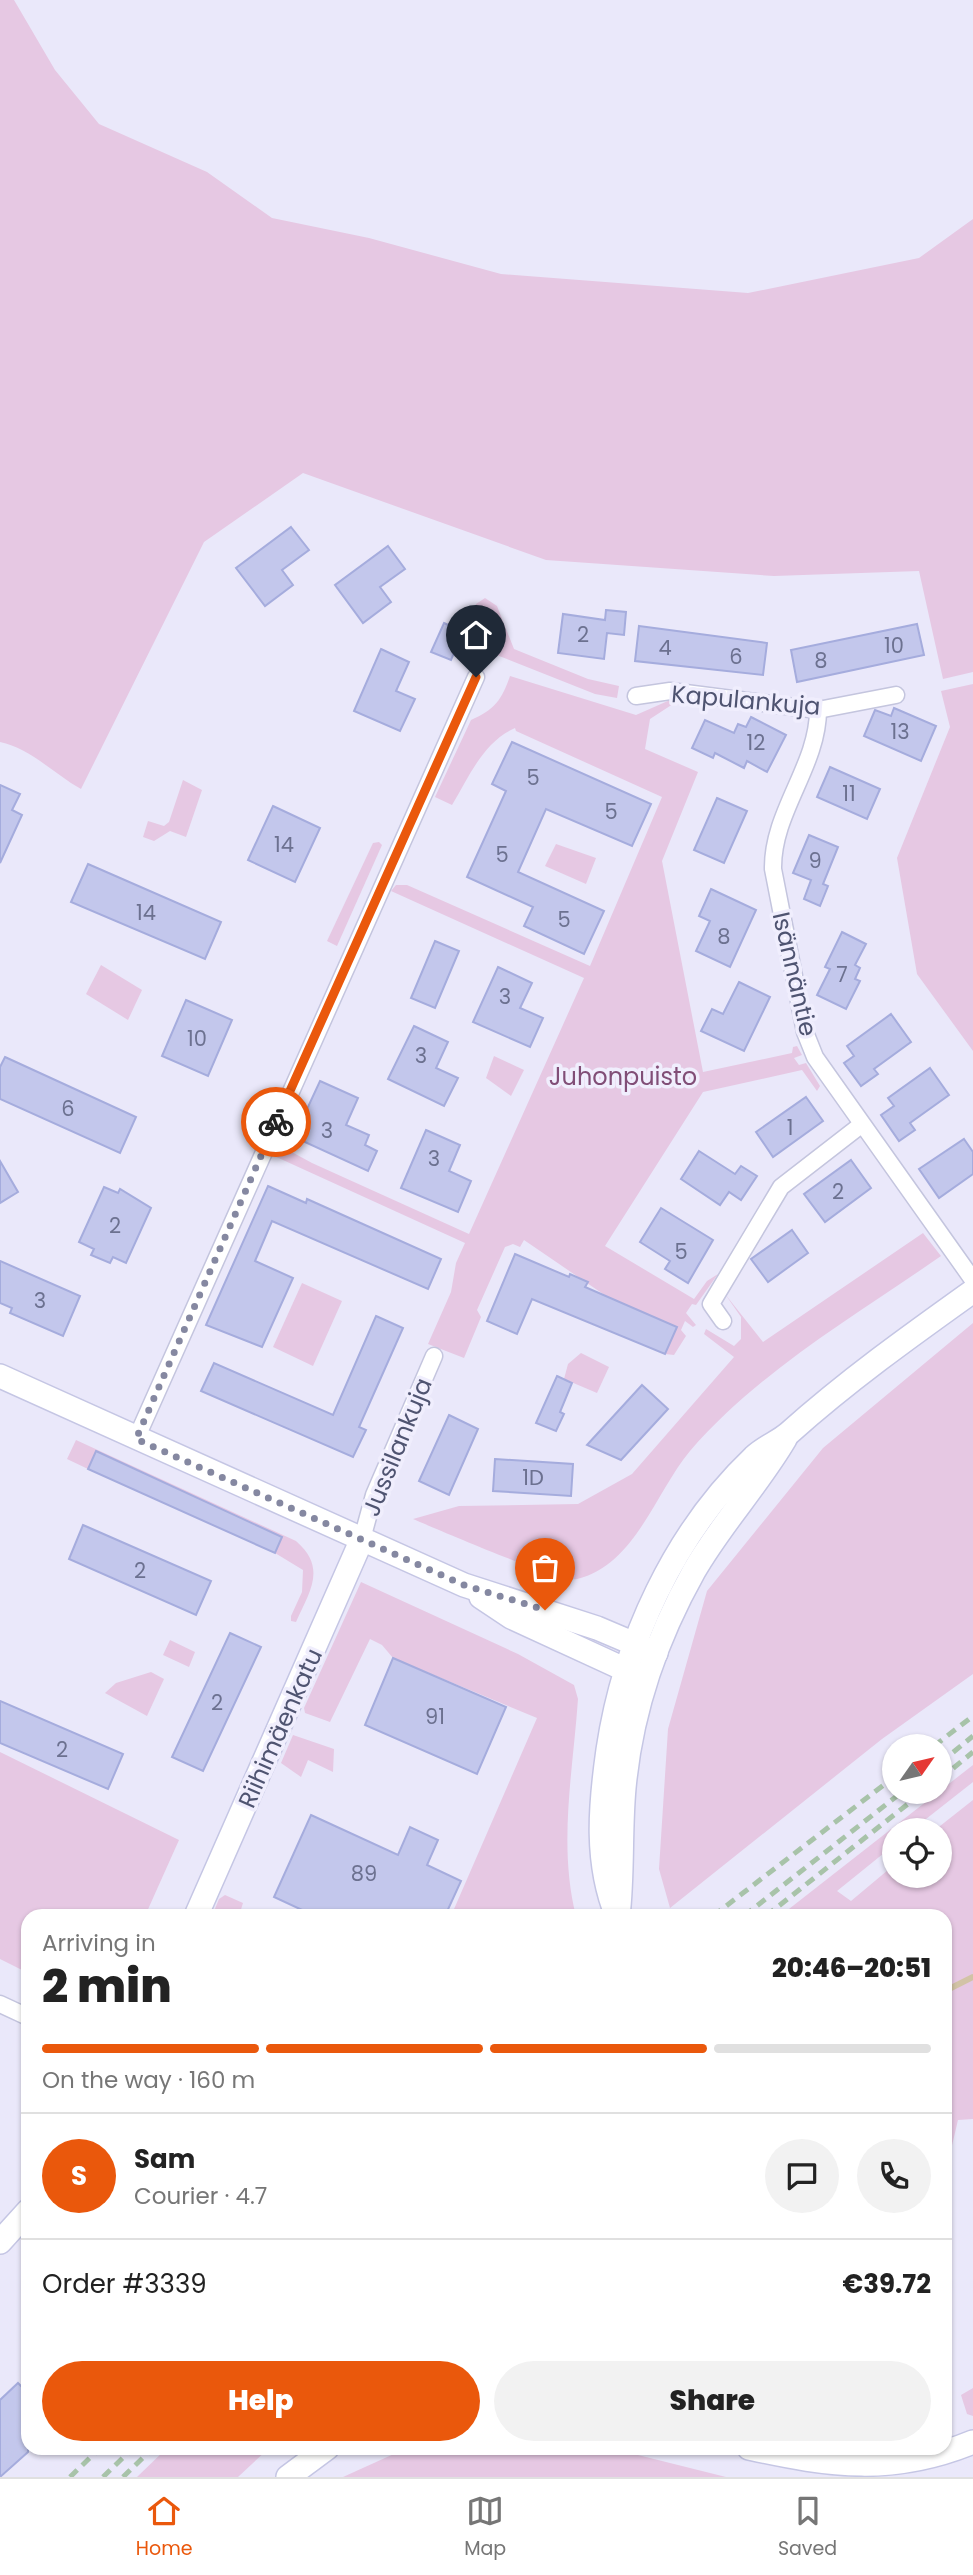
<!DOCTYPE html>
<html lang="en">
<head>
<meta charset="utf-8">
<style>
	:root { --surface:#fff; --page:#f2f2f2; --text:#222; --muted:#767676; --line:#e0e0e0; --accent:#ea580c }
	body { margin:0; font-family:Poppins,sans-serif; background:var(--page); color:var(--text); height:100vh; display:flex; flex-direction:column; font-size:26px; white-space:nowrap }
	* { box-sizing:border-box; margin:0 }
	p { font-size:23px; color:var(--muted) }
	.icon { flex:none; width:38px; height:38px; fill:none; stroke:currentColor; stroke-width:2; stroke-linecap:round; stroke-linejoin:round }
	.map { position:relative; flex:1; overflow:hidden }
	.drawer { position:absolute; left:21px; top:1909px; width:931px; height:546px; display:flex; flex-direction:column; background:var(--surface); border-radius:21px; box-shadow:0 2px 5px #0004 }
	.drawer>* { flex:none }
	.needle { width:46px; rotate:56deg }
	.fabs { position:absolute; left:882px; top:1734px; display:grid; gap:14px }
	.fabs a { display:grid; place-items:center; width:70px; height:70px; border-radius:50%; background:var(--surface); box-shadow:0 2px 5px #0004; font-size:35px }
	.pin { position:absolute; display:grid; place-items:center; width:60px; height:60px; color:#fff; margin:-72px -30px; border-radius:50% 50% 50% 0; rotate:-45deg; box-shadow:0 0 7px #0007 }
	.pin .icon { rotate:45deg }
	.courier { position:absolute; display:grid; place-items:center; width:70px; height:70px; margin:-35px; border:5px solid #ea580c; border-radius:50%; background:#fff; color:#222; box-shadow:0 2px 9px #0007 }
	.head em { font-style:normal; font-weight:800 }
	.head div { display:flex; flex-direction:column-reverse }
	.head { display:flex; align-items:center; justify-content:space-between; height:119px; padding:0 21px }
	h1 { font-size:46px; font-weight:800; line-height:52px }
	.bar { display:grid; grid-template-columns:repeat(4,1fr); gap:10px 7px; align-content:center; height:84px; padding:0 21px }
	.bar i { height:9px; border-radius:5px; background:var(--line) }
	.bar .current { background:var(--accent) }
	.bar p { grid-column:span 4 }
	.line { display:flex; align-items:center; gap:18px; padding:0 21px; border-top:2px solid var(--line) }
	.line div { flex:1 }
	.round { display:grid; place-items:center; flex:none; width:74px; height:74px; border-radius:37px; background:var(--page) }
	.cta { display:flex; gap:14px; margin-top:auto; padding:14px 21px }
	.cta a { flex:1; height:80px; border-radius:42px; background:var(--accent); color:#fff; font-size:28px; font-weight:800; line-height:80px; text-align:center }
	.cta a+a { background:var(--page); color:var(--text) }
	.menu { display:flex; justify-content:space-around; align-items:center; height:98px; border-top:2px solid var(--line); background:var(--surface); font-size:19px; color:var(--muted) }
	.menu a { display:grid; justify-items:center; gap:4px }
	.menu .current { color:var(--accent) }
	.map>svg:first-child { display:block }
	.green { fill:#e6c8e3 }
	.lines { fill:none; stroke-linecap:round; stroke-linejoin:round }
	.stream { stroke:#d2c3a6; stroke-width:6 }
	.building { fill:#c3c7ec; stroke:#a5acdd; stroke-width:2 }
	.street-casing { stroke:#c4c5de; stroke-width:19 }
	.secondary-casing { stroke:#c5c6e4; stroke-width:26 }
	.street { stroke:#fff; stroke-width:16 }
	.secondary { stroke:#fff; stroke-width:23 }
	.rail { stroke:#a8c3a9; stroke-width:5; stroke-dasharray:10 7; stroke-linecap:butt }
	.done { stroke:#8588a1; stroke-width:7; stroke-dasharray:0 12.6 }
	.route { stroke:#ea580c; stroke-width:9 }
	.labels { text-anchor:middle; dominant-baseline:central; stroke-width:7; stroke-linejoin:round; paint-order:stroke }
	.number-label { font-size:21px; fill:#6c7190 }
	.street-label { font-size:24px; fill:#4f5471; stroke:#f0eefd }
	.park-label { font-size:24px; fill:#814e77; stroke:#f0eefd }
</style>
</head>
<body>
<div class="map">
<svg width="973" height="2477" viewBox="0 0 973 2477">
	<rect width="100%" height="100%" fill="#eae8fa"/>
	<g class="green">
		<path d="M0,0H14L55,70L99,124L207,172L272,218L369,238L501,274L748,293L919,258L973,219V672L943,679L919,571L774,576L546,560L303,473L204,542L81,789C54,774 30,748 0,742Z"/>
		<polygon points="485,598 497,606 514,649 588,679 619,686 617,698 595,694 489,652 474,618 476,604"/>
		<path d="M510,676L636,715L670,700L689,702V705L673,704L650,719L645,749L698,772L662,861L703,1072L792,1053L793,1047L797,1046L802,1055L794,1058L799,1065L806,1063L820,1086L817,1091L802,1070L703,1092L605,1246L694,1299L707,1281L718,1274L696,1305L692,1304L686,1313L696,1325L693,1327L685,1321L681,1330L686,1336L674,1355L665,1354L676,1328L606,1296L524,1240L520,1247L513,1244L505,1247L477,1310L481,1317L464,1358L428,1344L451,1292L456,1263L465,1243L272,1155L277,1144L312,1163L469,1234L584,978L391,891L396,885H407L590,966L662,797L516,731L515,728C483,742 469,777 452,805L435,797L471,720C494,710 502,700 510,676Z"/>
		<polygon points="973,684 973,1051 917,974 897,858 950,727 941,691"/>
		<polygon points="183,780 202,790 186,837 170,831 154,841 143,837 148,821 164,826 169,822"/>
		<polygon points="379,842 382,845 337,946 327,941 373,843"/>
		<polygon points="556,844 596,858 586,884 545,866"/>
		<polygon points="101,965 142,990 128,1020 86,994"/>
		<polygon points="494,1056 524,1070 511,1096 486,1078"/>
		<path d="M923,1233L941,1256C855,1316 759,1371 690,1451C655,1493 635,1565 577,1579C560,1583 437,1529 413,1519L459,1506L578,1504L632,1474L734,1357L704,1334L706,1329L734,1346L741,1339V1317L725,1294L763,1342Z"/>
		<polygon points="302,1283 342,1301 313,1366 273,1347"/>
		<polygon points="973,1323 973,1674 882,1739 670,1908 659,1869 668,1729 707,1591 823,1448"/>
		<polygon points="581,1353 609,1367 597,1393 564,1379 568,1364"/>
		<path d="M76,1440L296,1541C327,1568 310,1591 296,1622L291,1621V1616L302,1592L303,1570L275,1553L282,1537L96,1451L88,1469L67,1459Z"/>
		<path d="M361,1582L518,1654L574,1685L578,1699C573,1771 558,1845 576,1916H451L537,1718L393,1658L382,1645L370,1639L330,1722L305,1713L304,1708Z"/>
		<polygon points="170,1640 195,1652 189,1667 163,1655"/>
		<polygon points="151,1672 164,1679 147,1716 105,1693 116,1683"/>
		<polygon points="293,1735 334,1749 333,1772 308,1760 301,1777 281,1763"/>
		<polygon points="0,1752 179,1840 145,1916 28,1916 28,1973 0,1959"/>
		<polygon points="973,1765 973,1782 912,1830 894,1830 894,1845 837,1891 851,1901 894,1865 894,1876 940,1876 940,1830 935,1830 973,1800 973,2119 958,2120 945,2175 945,1916 780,1916"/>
		<polygon points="225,1895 243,1903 239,1916 212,1916 219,1899"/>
		<polygon points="973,2388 973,2416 967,2414 961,2395"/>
		<polygon points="167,2448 269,2448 238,2477 137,2477"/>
		<polygon points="407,2448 610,2448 726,2477 343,2477"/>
		<polygon points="815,2448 902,2448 849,2452"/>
	</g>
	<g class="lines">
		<polyline class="stream" points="945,1991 973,1977"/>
	</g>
	<g class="building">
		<polygon points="291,527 309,550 282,570 293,585 265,606 236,568"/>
		<polygon points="388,546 405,569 380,587 391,602 363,623 335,585"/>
		<polygon points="606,610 626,612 624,635 607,633 604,659 558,653 563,614 605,620"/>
		<polygon points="444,623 463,632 451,660 431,652"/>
		<polygon points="917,624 924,655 797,682 791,650"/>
		<polygon points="639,626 767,643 763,675 635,661"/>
		<polygon points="381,649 409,662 396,691 415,699 400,731 354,711"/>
		<polygon points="894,708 936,726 921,761 864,736 875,710 891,716"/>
		<polygon points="751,717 786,735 767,772 747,761 744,768 715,753 713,758 692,748 705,720 734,733 738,724 746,727"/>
		<polygon points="512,742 651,804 632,846 546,809 518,872 604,911 584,954 524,926 533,907 467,877 506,791 492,784"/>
		<polygon points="830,767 880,789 867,819 817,797"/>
		<polygon points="0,785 20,794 12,810 22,815 0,863"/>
		<polygon points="717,798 747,811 724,863 694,850"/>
		<polygon points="273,806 320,828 295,882 248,860"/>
		<polygon points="809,835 838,847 823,884 828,886 820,906 804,899 811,880 793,873"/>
		<polygon points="88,864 221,922 205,959 71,902"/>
		<polygon points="711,889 756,910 730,967 696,951 710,921 699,916"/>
		<polygon points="842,932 866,944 855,965 860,968 855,979 860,981 846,1009 817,995 830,969 825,967"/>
		<polygon points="435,941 459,951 435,1008 411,998"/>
		<polygon points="498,967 532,983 520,1008 543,1018 530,1047 473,1022"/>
		<polygon points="739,982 770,997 744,1051 701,1031 712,1009 723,1014"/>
		<polygon points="186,1000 232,1020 208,1076 162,1056"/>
		<polygon points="891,1014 911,1042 874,1069 878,1074 861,1086 844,1063 854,1056 847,1046"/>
		<polygon points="414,1026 448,1042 436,1068 458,1078 444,1106 388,1079"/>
		<polygon points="5,1057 136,1117 120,1153 0,1099 0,1067"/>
		<polygon points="930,1068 949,1095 910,1123 915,1130 899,1141 881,1115 894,1106 888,1098"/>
		<polygon points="320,1081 358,1098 346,1125 369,1135 365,1145 377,1151 368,1171 294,1137"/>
		<polygon points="806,1097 823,1121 773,1157 756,1132"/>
		<polygon points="426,1130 460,1145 449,1171 471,1181 458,1212 401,1188"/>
		<polygon points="964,1139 973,1152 973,1174 939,1198 919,1169"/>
		<polygon points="699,1151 735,1174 741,1166 757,1176 741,1200 729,1192 720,1205 681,1179"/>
		<polygon points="851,1160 871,1188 825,1222 804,1194"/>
		<polygon points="0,1161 18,1192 0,1203"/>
		<polygon points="268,1186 306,1203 307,1199 441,1259 428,1289 272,1221 255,1261 293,1278 262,1347 206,1325"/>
		<polygon points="104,1187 118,1193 120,1189 151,1208 126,1263 113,1257 110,1263 91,1255 94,1249 79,1242"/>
		<polygon points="661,1208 713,1240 688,1283 665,1269 670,1261 640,1242"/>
		<polygon points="792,1230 808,1253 768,1282 751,1259"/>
		<polygon points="515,1254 569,1277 570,1274 588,1282 585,1287 677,1327 665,1354 532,1299 517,1334 487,1321"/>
		<polygon points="0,1261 80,1296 63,1336 10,1313 12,1308 0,1303"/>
		<polygon points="376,1316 403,1328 359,1427 366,1430 353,1457 201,1391 214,1363 333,1415"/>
		<polygon points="557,1376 572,1383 560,1412 564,1414 556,1431 536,1423"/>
		<polygon points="642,1385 668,1409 621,1460 587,1445"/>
		<polygon points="449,1415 478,1429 449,1495 419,1481"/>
		<polygon points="96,1451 282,1537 275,1553 88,1469"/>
		<polygon points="495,1459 573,1464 571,1496 493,1491"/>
		<polygon points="83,1525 211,1581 196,1615 69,1559"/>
		<polygon points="230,1633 261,1647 203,1771 172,1757"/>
		<polygon points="393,1658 506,1707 477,1774 365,1725"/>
		<polygon points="0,1701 123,1754 108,1789 0,1743"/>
		<polygon points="311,1815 398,1855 410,1827 438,1840 427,1865 461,1881 445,1916 315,1916 274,1897"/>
		<polygon points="18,2383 28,2393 28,2452 0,2477 0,2400"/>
	</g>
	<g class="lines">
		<g class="street-casing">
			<g id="street">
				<polyline points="636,696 670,691 818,710 896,695"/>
				<path d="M818,710C818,766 772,812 773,869L805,1032L815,1057L973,1280"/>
				<polyline points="723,1321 711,1304 781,1187 861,1125"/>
				<polyline points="136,1439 476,677"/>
				<polyline points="362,1539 374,1495 434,1356"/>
				<polyline points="0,2004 28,2017"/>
			</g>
		</g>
		<g class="secondary-casing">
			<g id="secondary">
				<polyline points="0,1376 464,1585 597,1628 656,1653"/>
				<polyline points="481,1597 511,1617 637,1675"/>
				<polyline points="196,1916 362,1539"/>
				<path d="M617,1916C595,1863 600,1806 608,1750C624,1642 675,1532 754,1457C764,1447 779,1442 789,1433C847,1381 910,1336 973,1291"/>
				<path d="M618,1916C623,1874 620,1831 624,1788C631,1712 657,1637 694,1571C721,1524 758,1485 785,1439"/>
				<polyline points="0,2242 28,2211"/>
				<path d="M749,2448C831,2466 893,2475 973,2442"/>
				<polyline points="288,2477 327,2448"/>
			</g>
		</g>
		<use href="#street" class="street"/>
		<use href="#secondary" class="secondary"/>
		<g class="rail">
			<polyline points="934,1746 973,1716"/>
			<polyline points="940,1763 973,1736"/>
			<polyline points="940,1779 973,1752"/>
			<polyline points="713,1916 894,1777"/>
			<polyline points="744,1916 902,1792"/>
			<polyline points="766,1916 923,1792"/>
			<polyline points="70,2477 100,2448"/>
			<polyline points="103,2477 133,2448"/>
			<polyline points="123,2477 153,2448"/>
		</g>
	</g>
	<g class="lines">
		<polyline class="done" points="276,1122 136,1439 464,1585 545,1610"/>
		<polyline class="route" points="276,1122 476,677"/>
	</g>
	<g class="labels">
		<g class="number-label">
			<text x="583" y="634">2</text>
			<text x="894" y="645">10</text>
			<text x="665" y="647">4</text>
			<text x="736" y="656">6</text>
			<text x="821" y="660">8</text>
			<text x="900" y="731">13</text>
			<text x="756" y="742">12</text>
			<text x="533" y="777">5</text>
			<text x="849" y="793">11</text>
			<text x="611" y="811">5</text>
			<text x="284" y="844">14</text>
			<text x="502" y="854">5</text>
			<text x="815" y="860">9</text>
			<text x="146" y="912">14</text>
			<text x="564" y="919">5</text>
			<text x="724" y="936">8</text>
			<text x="842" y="974">7</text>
			<text x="505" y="996">3</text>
			<text x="197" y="1038">10</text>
			<text x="421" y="1055">3</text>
			<text x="68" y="1108">6</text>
			<text x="790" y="1127">1</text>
			<text x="327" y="1130">3</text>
			<text x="434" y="1158">3</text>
			<text x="838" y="1191">2</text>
			<text x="115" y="1225">2</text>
			<text x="681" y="1251">5</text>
			<text x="40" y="1300">3</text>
			<text x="533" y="1477">1D</text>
			<text x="140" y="1570">2</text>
			<text x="217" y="1702">2</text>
			<text x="435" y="1716">91</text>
			<text x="62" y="1749">2</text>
			<text x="364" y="1873">89</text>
		</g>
		<g class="street-label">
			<text transform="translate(746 700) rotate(5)">Kapulankuja</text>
			<text transform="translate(795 974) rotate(77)">Isännäntie</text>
			<text transform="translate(397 1447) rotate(-68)">Jussilankuja</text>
			<text transform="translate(280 1728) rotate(-66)">Riihimäenkatu</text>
		</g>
		<g class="park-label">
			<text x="623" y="1076">Juhonpuisto</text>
		</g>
	</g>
</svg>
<div class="fabs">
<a><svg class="needle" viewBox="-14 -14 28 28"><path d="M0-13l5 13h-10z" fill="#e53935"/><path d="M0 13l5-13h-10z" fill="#767676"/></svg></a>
<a><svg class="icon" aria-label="locate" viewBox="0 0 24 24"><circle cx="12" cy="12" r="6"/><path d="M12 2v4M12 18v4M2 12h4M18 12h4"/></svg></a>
</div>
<div class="pin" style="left:545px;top:1610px;background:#ea580c"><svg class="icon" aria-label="bag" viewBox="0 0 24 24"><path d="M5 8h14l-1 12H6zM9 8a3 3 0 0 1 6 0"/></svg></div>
<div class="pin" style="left:476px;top:677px;background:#1f2937"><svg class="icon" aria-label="home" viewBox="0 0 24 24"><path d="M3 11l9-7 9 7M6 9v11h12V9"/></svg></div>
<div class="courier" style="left:276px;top:1122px"><svg class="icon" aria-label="bike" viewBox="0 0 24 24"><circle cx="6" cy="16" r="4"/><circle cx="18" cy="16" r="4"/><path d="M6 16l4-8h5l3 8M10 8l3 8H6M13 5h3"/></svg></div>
<section class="drawer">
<div class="head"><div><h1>2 min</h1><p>Arriving in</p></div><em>20:46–20:51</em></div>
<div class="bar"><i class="current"></i><i class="current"></i><i class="current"></i><i></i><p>On the way · 160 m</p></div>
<div class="line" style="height:126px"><b class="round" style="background:var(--accent);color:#fff">S</b><div><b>Sam</b><p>Courier · 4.7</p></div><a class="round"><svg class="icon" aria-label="chat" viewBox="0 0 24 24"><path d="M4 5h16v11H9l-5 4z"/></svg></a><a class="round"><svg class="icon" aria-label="phone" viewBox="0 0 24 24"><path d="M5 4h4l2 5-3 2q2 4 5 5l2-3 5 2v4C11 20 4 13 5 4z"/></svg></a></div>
<div class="line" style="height:91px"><div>Order #3339</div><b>€39.72</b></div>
<div class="cta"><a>Help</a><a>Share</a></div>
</section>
</div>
<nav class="menu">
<a class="current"><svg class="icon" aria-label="home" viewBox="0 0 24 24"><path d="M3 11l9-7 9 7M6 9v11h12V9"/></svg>Home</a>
<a><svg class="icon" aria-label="map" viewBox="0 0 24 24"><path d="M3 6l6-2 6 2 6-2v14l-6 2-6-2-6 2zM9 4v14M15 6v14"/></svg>Map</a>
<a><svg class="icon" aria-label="saved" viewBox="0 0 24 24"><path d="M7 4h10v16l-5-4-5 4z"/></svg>Saved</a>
</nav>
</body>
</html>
